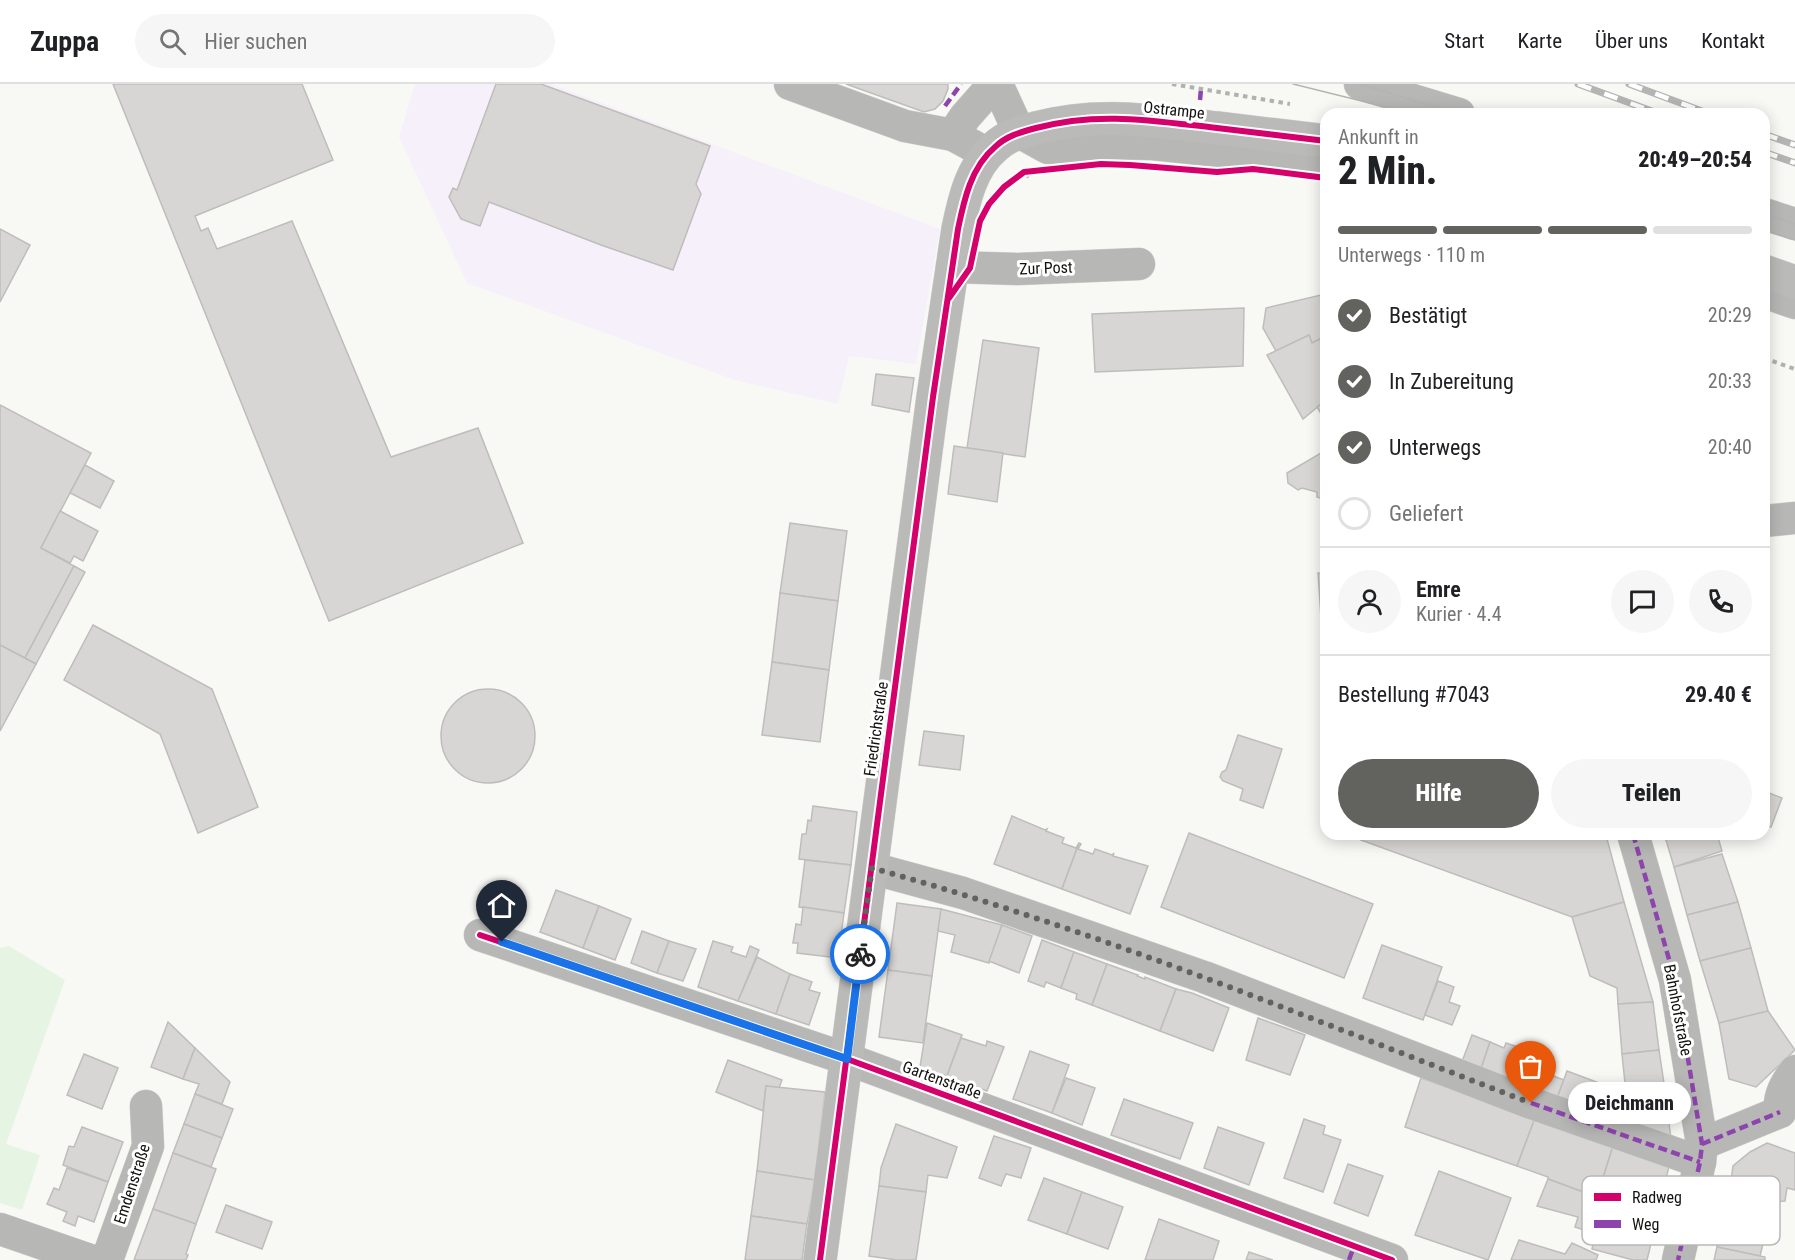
<!DOCTYPE html>
<html lang="de">
<head>
<meta charset="utf-8">
<style>
	:root { --surface:#fff; --page:#f6f6f6; --text:#202124; --muted:#757577; --line:#e0e0e0; --accent:#62625f }
	body { margin:0; font-family:"Roboto Condensed",sans-serif; background:var(--page); color:var(--text); height:100vh; display:flex; flex-direction:column; font-size:22px; white-space:nowrap }
	* { box-sizing:border-box; margin:0 }
	p { font-size:20px; color:var(--muted) }
	.icon { flex:none; width:33px; height:33px; fill:none; stroke:currentColor; stroke-width:2; stroke-linecap:round; stroke-linejoin:round }
	.map { position:relative; flex:1; overflow:hidden }
	.side { position:absolute; left:1320px; top:24px; width:450px; height:732px; display:flex; flex-direction:column; background:var(--surface); border-radius:18px; box-shadow:0 3px 15px #0003 }
	.side>* { flex:none }
	.pin { position:absolute; display:grid; place-items:center; width:51px; height:51px; color:#fff; margin:-62px -26px; border-radius:50% 50% 50% 0; rotate:-45deg; box-shadow:0 0 6px #0007 }
	.pin .icon { rotate:45deg }
	.courier { position:absolute; display:grid; place-items:center; width:60px; height:60px; margin:-30px; border:4px solid #1a73e8; border-radius:50%; background:#fff; color:#222; box-shadow:0 2px 8px #0007 }
	.bubble { position:absolute; height:42px; border-radius:21px; background:var(--surface); box-shadow:0 3px 15px #0003; font-size:20px; font-weight:800; line-height:42px; text-align:center }
	.headline em { font-style:normal; font-weight:800 }
	.headline div { display:flex; flex-direction:column-reverse }
	.headline { display:flex; align-items:center; justify-content:space-between; height:102px; padding:0 18px }
	h1 { font-size:39px; font-weight:800; line-height:45px }
	.bar { display:grid; grid-template-columns:repeat(4,1fr); gap:9px 6px; align-content:center; height:72px; padding:0 18px }
	.bar i { height:8px; border-radius:4px; background:var(--line) }
	.bar .on { background:var(--accent) }
	.bar p { grid-column:span 4 }
	.line { display:flex; align-items:center; gap:15px; padding:0 18px; border-top:2px solid var(--line) }
	.line div { flex:1 }
	.round { display:grid; place-items:center; flex:none; width:63px; height:63px; border-radius:32px; background:var(--page) }
	ol { padding:0 18px; list-style:none }
	li { display:flex; align-items:center; gap:18px; height:66px }
	li p { margin-inline-start:auto }
	li .icon { padding:6px; border-radius:50%; background:var(--accent); color:#fff; stroke-width:4 }
	li:last-child { color:var(--muted) }
	li i { width:33px; height:33px; border:3px solid var(--line); border-radius:50% }
	.cta { display:flex; gap:12px; margin-top:auto; padding:12px 18px }
	.cta a { flex:1; height:69px; border-radius:36px; background:var(--accent); color:#fff; font-size:24px; font-weight:800; line-height:69px; text-align:center }
	.cta a+a { background:var(--page); color:var(--text) }
	header { display:flex; align-items:center; gap:36px; box-sizing:border-box; height:84px; padding:0 30px; background:var(--surface); border-bottom:2px solid var(--line) }
	header strong { font-size:28px }
	nav { display:flex; gap:33px; margin-inline-start:auto; font-size:21px }
	.search { width:420px; height:54px; background:var(--page); display:flex; align-items:center; gap:15px; box-sizing:border-box; padding:0 21px; border-radius:33px; color:var(--muted); font-size:22px }
	.map>svg:first-child { display:block }
	.commercial { fill:#f6f0fa }
	.green { fill:#e6f5e3 }
	.building { fill:#d8d6d4; stroke:#bebdbb; stroke-width:1.5 }
	.lines { fill:none; stroke-linecap:round; stroke-linejoin:round }
	.minor-casing { stroke:#d2d2d0; stroke-width:33 }
	.major-casing { stroke:#d2d2d0; stroke-width:34 }
	.path { stroke:#b1b2b0; stroke-width:4; stroke-dasharray:4.5 4.5; stroke-linecap:butt }
	.minor { stroke:#b7b7b6; stroke-width:32 }
	.major { stroke:#babab8; stroke-width:33 }
	.tram { stroke:#b4b4b2; stroke-width:1.5 }
	.rail-casing { stroke:#b4b4b2; stroke-width:7 }
	.rail { stroke:#fff; stroke-width:4.5; stroke-dasharray:14; stroke-linecap:butt }
	.quiet { stroke:#8e44ad; stroke-width:4.5; stroke-dasharray:9 4.5; stroke-linecap:butt }
	.cycleway-casing { stroke:#fff; stroke-width:10 }
	.cycleway { stroke:#d6006c; stroke-width:6 }
	.done { stroke:#62625f; stroke-width:6; stroke-dasharray:0 10.8 }
	.route { stroke:#1a73e8; stroke-width:8 }
	.labels { text-anchor:middle; dominant-baseline:central; stroke-width:6; stroke-linejoin:round; paint-order:stroke }
	.street-label { font-size:16px; fill:#11110f; stroke:#fff }
	.key { fill:#fff; stroke:#b8b8b7; stroke-width:1.5 }
	.key-label { font-size:16px; fill:#11110f }
</style>
</head>
<body>
<header>
<strong>Zuppa</strong>
<div class="search"><svg class="icon" aria-label="search" viewBox="0 0 24 24"><circle cx="10" cy="10" r="6"/><path d="M15 15l6 6"/></svg>Hier suchen</div>
<nav><a>Start</a><a>Karte</a><a>Über uns</a><a>Kontakt</a></nav>
</header>
<div class="map">
<svg width="1795" height="1176" viewBox="0 0 1795 1176">
	<rect width="100%" height="100%" fill="#f8f8f4"/>
	<polygon class="commercial" points="415,0 551,0 940,145 916,280 849,272 838,320 735,296 467,199 399,53"/>
	<polygon class="green" points="9,862 65,896 6,1060 40,1071 22,1126 0,1119 0,864"/>
	<g class="building">
		<polygon points="113,0 302,0 333,76 195,132 201,147 208,144 217,165 292,137 391,373 478,344 523,459 329,537"/>
		<polygon points="496,0 541,0 710,62 696,100 701,110 673,186 601,161 489,118 480,142 461,135 449,113 453,104 457,106"/>
		<polygon points="846,0 948,0 948,5 943,17 935,25 924,28"/>
		<polygon points="0,145 30,161 0,218"/>
		<polygon points="1321,211 1326,214 1326,252 1312,259 1309,251 1276,267 1263,244 1266,224"/>
		<polygon points="1244,224 1243,282 1095,288 1092,230"/>
		<polygon points="1309,251 1312,259 1326,252 1326,316 1303,335 1267,271"/>
		<polygon points="983,256 1039,264 1025,373 967,364"/>
		<polygon points="876,290 914,294 909,328 872,321"/>
		<polygon points="1326,316 1326,338 1317,323"/>
		<polygon points="0,321 91,369 41,464 74,482 25,574 0,561"/>
		<polygon points="954,362 1003,369 997,418 948,410"/>
		<polygon points="1326,366 1326,416 1317,413 1317,408 1302,404 1298,406 1288,399 1287,389"/>
		<polygon points="85,381 114,397 100,424 70,409"/>
		<polygon points="60,427 98,447 83,477 74,472 70,479 41,464"/>
		<polygon points="790,439 847,447 838,517 780,509"/>
		<polygon points="74,482 85,488 36,580 25,574"/>
		<polygon points="1318,489 1326,489 1326,548 1322,548"/>
		<polygon points="780,509 838,517 829,586 772,578"/>
		<polygon points="93,541 212,605 258,723 198,749 160,650 64,596"/>
		<polygon points="0,561 36,580 0,647"/>
		<polygon points="772,578 829,586 820,658 762,651"/>
		<circle cx="488" cy="652" r="47"/>
		<polygon points="924,647 964,652 960,686 919,681"/>
		<polygon points="1238,651 1282,665 1263,724 1240,716 1243,705 1223,697 1220,693 1222,688 1226,686"/>
		<polygon points="1764,707 1782,714 1771,743 1764,741"/>
		<polygon points="813,722 857,728 851,781 799,775 802,750 806,750 808,736 811,737"/>
		<polygon points="1012,732 1045,746 1047,745 1046,747 1064,754 1062,759 1076,764 1079,759 1062,805 994,780"/>
		<polygon points="1189,749 1373,820 1344,894 1161,823"/>
		<polygon points="1363,750 1563,750 1578,755 1607,755 1624,818 1572,833 1361,756"/>
		<polygon points="1664,750 1683,750 1666,756"/>
		<polygon points="1683,750 1717,750 1722,767 1674,783 1666,756"/>
		<polygon points="1079,759 1081,760 1078,765 1093,770 1095,765 1112,771 1114,769 1113,772 1148,782 1130,830 1062,805"/>
		<polygon points="1722,770 1738,818 1687,831 1674,783"/>
		<polygon points="805,776 851,781 844,829 799,823"/>
		<polygon points="556,806 599,822 583,864 540,848"/>
		<polygon points="1624,818 1653,918 1618,920 1617,904 1590,892 1572,833"/>
		<polygon points="1738,818 1751,864 1700,877 1687,831"/>
		<polygon points="897,819 941,825 932,892 888,886"/>
		<polygon points="599,822 631,835 615,876 583,864"/>
		<polygon points="803,823 844,829 838,874 797,869 798,859 793,859 796,840 801,841"/>
		<polygon points="941,825 1002,841 989,879 951,868 955,851 938,847"/>
		<polygon points="1002,841 1032,852 1019,889 989,877"/>
		<polygon points="642,847 669,857 657,889 631,879"/>
		<polygon points="1042,856 1074,868 1061,904 1046,898 1044,903 1028,897"/>
		<polygon points="669,857 696,865 683,897 657,889"/>
		<polygon points="713,857 733,863 731,868 746,873 750,862 759,866 738,917 698,903"/>
		<polygon points="1382,861 1442,883 1423,936 1363,914"/>
		<polygon points="1751,864 1768,927 1719,939 1700,877"/>
		<polygon points="1074,868 1107,880 1092,921 1076,915 1077,910 1061,904"/>
		<polygon points="757,873 790,890 776,930 738,917"/>
		<polygon points="1107,880 1138,891 1137,892 1145,895 1145,893 1176,905 1160,947 1092,921"/>
		<polygon points="888,886 932,892 923,959 879,953"/>
		<polygon points="790,890 812,898 809,906 820,909 809,941 776,930"/>
		<polygon points="1438,897 1454,903 1449,918 1460,922 1452,941 1425,931"/>
		<polygon points="1176,905 1192,909 1229,924 1213,967 1160,947"/>
		<polygon points="1653,918 1659,966 1622,970 1618,920"/>
		<polygon points="1768,927 1795,966 1756,1003 1729,995 1719,939"/>
		<polygon points="1258,934 1305,951 1290,991 1246,976"/>
		<polygon points="168,938 195,964 183,995 151,983"/>
		<polygon points="927,939 962,951 947,992 920,983"/>
		<polygon points="1472,951 1490,958 1479,990 1460,983"/>
		<polygon points="961,954 986,962 987,957 1004,963 987,1007 947,992"/>
		<polygon points="1490,958 1504,964 1506,959 1521,964 1516,978 1564,996 1555,1020 1479,991"/>
		<polygon points="195,964 230,998 222,1020 195,1010 199,1000 183,995"/>
		<polygon points="1659,966 1665,1006 1626,1009 1622,970"/>
		<polygon points="1030,967 1069,981 1052,1029 1013,1015"/>
		<polygon points="84,970 118,984 102,1025 67,1011"/>
		<polygon points="728,976 782,996 779,1004 766,1002 763,1027 716,1008"/>
		<polygon points="1567,987 1626,1009 1630,1047 1555,1020"/>
		<polygon points="1066,994 1095,1004 1082,1041 1052,1029"/>
		<polygon points="1421,994 1535,1034 1517,1082 1405,1043"/>
		<polygon points="766,1002 825,1008 815,1096 757,1087"/>
		<polygon points="1665,1006 1671,1055 1630,1047 1626,1009"/>
		<polygon points="195,1010 233,1025 222,1054 184,1040"/>
		<polygon points="1124,1015 1193,1039 1180,1075 1111,1051"/>
		<polygon points="1535,1034 1613,1062 1597,1113 1548,1095 1548,1093 1517,1082"/>
		<polygon points="1304,1035 1325,1042 1323,1050 1341,1056 1323,1108 1284,1094"/>
		<polygon points="184,1040 222,1054 211,1083 173,1069"/>
		<polygon points="896,1040 957,1063 947,1094 928,1091 926,1108 879,1102 881,1084"/>
		<polygon points="82,1043 123,1058 108,1098 63,1081 69,1062 74,1063"/>
		<polygon points="1218,1043 1264,1059 1249,1101 1204,1084"/>
		<polygon points="994,1052 1031,1064 1021,1094 1006,1090 1001,1102 979,1094"/>
		<polygon points="1767,1059 1795,1069 1795,1106 1787,1104 1785,1117 1773,1118 1730,1105 1733,1082 1750,1068"/>
		<polygon points="1613,1062 1669,1082 1657,1135 1620,1127 1621,1122 1597,1113"/>
		<polygon points="173,1069 216,1085 196,1140 153,1125"/>
		<polygon points="1348,1080 1383,1092 1368,1132 1334,1119"/>
		<polygon points="67,1084 108,1098 94,1138 78,1132 75,1142 63,1137 67,1128 47,1120 54,1104 59,1106"/>
		<polygon points="757,1087 815,1096 807,1140 751,1132"/>
		<polygon points="1439,1087 1511,1114 1488,1176 1415,1151"/>
		<polygon points="1044,1094 1082,1108 1067,1150 1028,1136"/>
		<polygon points="1548,1095 1621,1122 1620,1127 1657,1135 1647,1176 1633,1176 1592,1165 1596,1147 1591,1146 1590,1148 1575,1143 1578,1133 1537,1122"/>
		<polygon points="879,1102 926,1108 916,1176 897,1176 869,1172"/>
		<polygon points="1730,1105 1773,1118 1760,1172 1717,1163"/>
		<polygon points="1082,1108 1123,1123 1108,1165 1067,1150"/>
		<polygon points="226,1121 272,1138 262,1165 216,1148"/>
		<polygon points="153,1125 196,1140 186,1170 188,1171 186,1176 134,1176"/>
		<polygon points="751,1132 807,1140 802,1176 745,1176"/>
		<polygon points="1159,1135 1219,1157 1213,1176 1145,1176"/>
		<polygon points="1519,1156 1565,1170 1572,1159 1598,1171 1596,1176 1511,1176"/>
		<polygon points="1717,1163 1765,1173 1765,1176 1714,1176"/>
		<polygon points="1249,1168 1273,1176 1246,1176"/>
	</g>
	<g class="lines">
		<g class="minor-casing">
			<g id="minor">
				<polyline points="790,0 905,42 953,51 988,70"/>
				<polyline points="997,0 1019,48 1048,64 1101,59 1152,60 1326,78"/>
				<polyline points="1360,0 1459,30"/>
				<polyline points="953,51 965,33 994,0"/>
				<polyline points="1764,130 1795,140"/>
				<polyline points="952,183 1018,185 1139,180"/>
				<polyline points="1764,208 1795,219"/>
				<polyline points="1764,437 1795,434"/>
				<polyline points="1633,750 1675,896 1702,1060 1700,1078 1678,1176"/>
				<polyline points="871,784 963,809 1204,893 1531,1019 1700,1078"/>
				<polyline points="480,851 847,975 1392,1176"/>
				<path d="M1780,1028C1778,1012 1786,999 1795,987"/>
				<polyline points="1702,1060 1780,1028"/>
				<polyline points="0,1145 90,1176"/>
				<polyline points="107,1176 148,1062 146,1022"/>
			</g>
		</g>
		<g class="major-casing">
			<g id="major">
				<polyline points="1764,187 1795,198"/>
				<path d="M820,1176L933,313L958,145C964,116 971,83 995,63C1006,52 1021,48 1036,44C1099,27 1154,37 1217,44C1253,48 1290,53 1326,57"/>
			</g>
		</g>
		<g class="path">
			<polyline points="1172,0 1290,20"/>
			<polyline points="1021,85 1029,93"/>
			<polyline points="1764,274 1795,285"/>
		</g>
		<use href="#minor" class="minor"/>
		<use href="#major" class="major"/>
		<g class="tram">
			<polyline points="1293,0 1414,30"/>
			<polyline points="1360,0 1459,30"/>
			<polyline points="1764,130 1795,140"/>
			<polyline points="1764,146 1795,156"/>
		</g>
		<g class="rail-casing">
			<g id="rail">
				<polyline points="1578,0 1660,30"/>
				<polyline points="1629,0 1710,30"/>
				<polyline points="1764,50 1795,61"/>
				<polyline points="1764,68 1795,79"/>
			</g>
		</g>
		<use href="#rail" class="rail"/>
		<g class="quiet">
			<polyline points="1200,16 1201,5"/>
			<polyline points="945,22 961,0"/>
			<polyline points="1633,750 1675,896 1702,1060 1700,1078 1678,1176"/>
			<polyline points="1531,1019 1700,1078"/>
			<polyline points="1702,1060 1780,1028"/>
			<polyline points="1349,1176 1354,1162"/>
		</g>
		<g class="cycleway-casing">
			<g id="cycleway">
				<polyline points="949,214 970,184 980,137 989,120 1004,103 1024,88 1101,80 1130,81 1217,88 1253,85 1326,94"/>
				<polyline points="480,851 847,975 1392,1176"/>
				<path d="M820,1176L933,313L958,145C964,116 971,83 995,63C1006,52 1021,48 1036,44C1099,27 1154,37 1217,44C1253,48 1290,53 1326,57"/>
			</g>
		</g>
		<use href="#cycleway" class="cycleway"/>
	</g>
	<g class="lines">
		<path class="done" d="M860,870L872,784C1097,846 1313,936 1531,1019"/>
		<polyline class="route" points="502,858 847,975 860,870"/>
	</g>
	<g class="labels">
		<g class="street-label">
			<text transform="translate(1174 26) rotate(6)">Ostrampe</text>
			<text transform="translate(1046 184) rotate(-2)">Zur Post</text>
			<text transform="translate(876 645) rotate(-82)">Friedrichstraße</text>
			<text transform="translate(1678 926) rotate(79)">Bahnhofstraße</text>
			<text transform="translate(942 996) rotate(20)">Gartenstraße</text>
			<text transform="translate(132 1100) rotate(-72)">Emdenstraße</text>
		</g>
	</g>
	<rect x="1582" y="1092" width="198" height="69" rx="9" class="key"/>
	<rect x="1594" y="1109" width="27" height="8" fill="#d6006c"/>
	<rect x="1594" y="1136" width="27" height="8" fill="#8e44ad"/>
	<g class="key-label">
		<text x="1632" y="1119">Radweg</text>
		<text x="1632" y="1146">Weg</text>
	</g>
</svg>
<div class="pin" style="left:1531px;top:1019px;background:#ea580c"><svg class="icon" aria-label="bag" viewBox="0 0 24 24"><path d="M5 8h14l-1 12H6zM9 8a3 3 0 0 1 6 0"/></svg></div>
<div class="pin" style="left:502px;top:858px;background:#1f2937"><svg class="icon" aria-label="home" viewBox="0 0 24 24"><path d="M3 11l9-7 9 7M6 9v11h12V9"/></svg></div>
<div class="courier" style="left:860px;top:870px"><svg class="icon" aria-label="bike" viewBox="0 0 24 24"><circle cx="6" cy="16" r="4"/><circle cx="18" cy="16" r="4"/><path d="M6 16l4-8h5l3 8M10 8l3 8H6M13 5h3"/></svg></div>
<div class="bubble" style="left:1568px;top:998px;width:123px">Deichmann</div>
<section class="side">
<div class="headline"><div><h1>2 Min.</h1><p>Ankunft in</p></div><em>20:49–20:54</em></div>
<div class="bar"><i class="on"></i><i class="on"></i><i class="on"></i><i></i><p>Unterwegs · 110 m</p></div>
<ol>
<li><svg class="icon" aria-label="check" viewBox="0 0 24 24"><path d="M5 12l5 5 9-10"/></svg>Bestätigt<p>20:29</p></li>
<li><svg class="icon" aria-label="check" viewBox="0 0 24 24"><path d="M5 12l5 5 9-10"/></svg>In Zubereitung<p>20:33</p></li>
<li><svg class="icon" aria-label="check" viewBox="0 0 24 24"><path d="M5 12l5 5 9-10"/></svg>Unterwegs<p>20:40</p></li>
<li><i></i>Geliefert</li>
</ol>
<div class="line" style="height:108px"><a class="round"><svg class="icon" aria-label="person" viewBox="0 0 24 24"><circle cx="12" cy="8" r="4"/><path d="M4 21q1-7 8-7t8 7"/></svg></a><div><b>Emre</b><p>Kurier · 4.4</p></div><a class="round"><svg class="icon" aria-label="chat" viewBox="0 0 24 24"><path d="M4 5h16v11H9l-5 4z"/></svg></a><a class="round"><svg class="icon" aria-label="phone" viewBox="0 0 24 24"><path d="M5 4h4l2 5-3 2q2 4 5 5l2-3 5 2v4C11 20 4 13 5 4z"/></svg></a></div>
<div class="line" style="height:78px"><div>Bestellung #7043</div><b>29.40 €</b></div>
<div class="cta"><a>Hilfe</a><a>Teilen</a></div>
</section>
</div>
</body>
</html>
